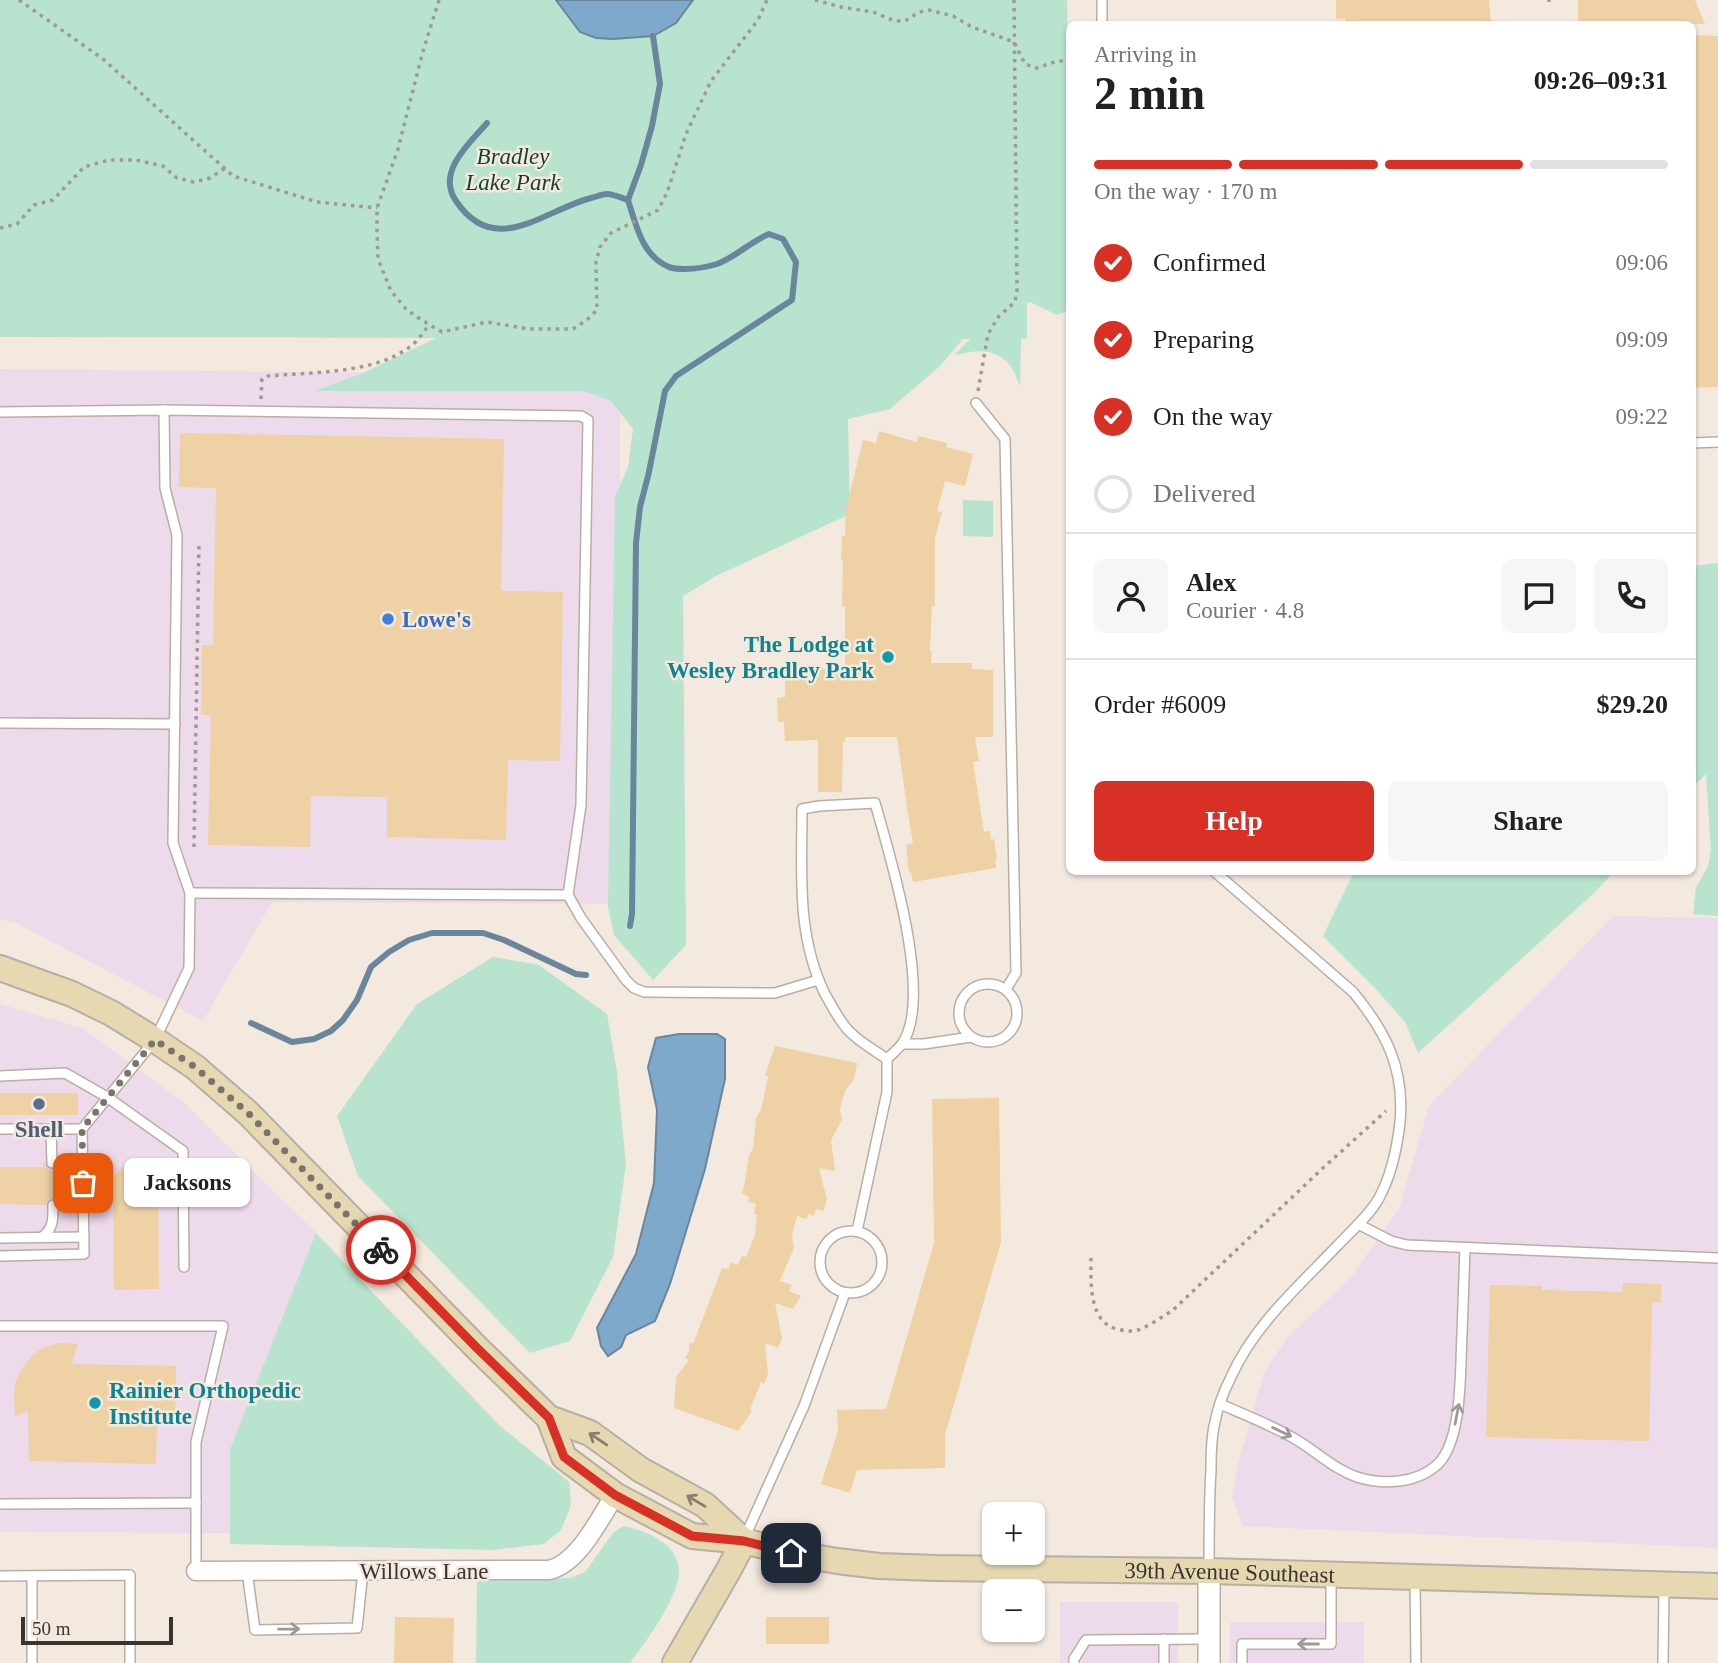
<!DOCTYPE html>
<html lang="en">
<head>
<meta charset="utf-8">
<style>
	:root { --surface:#fff; --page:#f6f6f6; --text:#202124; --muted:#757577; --line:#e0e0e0; --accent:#d93025 }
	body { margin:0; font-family:Georgia,serif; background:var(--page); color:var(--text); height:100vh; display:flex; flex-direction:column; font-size:26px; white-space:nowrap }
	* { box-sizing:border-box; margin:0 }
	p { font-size:23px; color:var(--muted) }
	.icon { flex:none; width:38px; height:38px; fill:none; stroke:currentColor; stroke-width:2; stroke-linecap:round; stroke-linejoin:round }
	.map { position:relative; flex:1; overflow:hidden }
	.panel { position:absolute; left:1066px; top:21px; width:630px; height:854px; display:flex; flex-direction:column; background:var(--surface); border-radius:10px; box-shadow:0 2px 5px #0004 }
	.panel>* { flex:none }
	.tools { position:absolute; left:982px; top:1502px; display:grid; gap:14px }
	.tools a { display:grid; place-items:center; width:63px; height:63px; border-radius:10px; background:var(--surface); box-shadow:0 2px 5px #0004; font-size:35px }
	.scale { position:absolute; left:21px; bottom:18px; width:152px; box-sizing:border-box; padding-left:7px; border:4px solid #393531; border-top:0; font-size:19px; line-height:24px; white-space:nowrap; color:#393531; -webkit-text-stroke:5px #f4e9df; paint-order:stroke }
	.pin { position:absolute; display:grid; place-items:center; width:60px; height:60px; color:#fff; margin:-30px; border-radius:14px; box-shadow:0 4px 10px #0006 }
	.courier { position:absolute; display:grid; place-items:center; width:70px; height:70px; margin:-35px; border:5px solid #d93025; border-radius:50%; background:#fff; color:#222; box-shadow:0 2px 9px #0007 }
	.bubble { position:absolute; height:49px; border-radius:10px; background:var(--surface); box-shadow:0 2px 5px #0004; font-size:23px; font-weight:700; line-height:49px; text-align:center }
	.headline em { font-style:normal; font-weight:700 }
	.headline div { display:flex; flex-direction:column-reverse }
	.headline { display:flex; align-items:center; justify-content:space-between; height:119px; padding:0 28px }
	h1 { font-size:46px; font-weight:700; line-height:52px }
	.bar { display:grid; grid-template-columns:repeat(4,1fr); gap:10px 7px; align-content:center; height:84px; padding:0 28px }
	.bar i { height:9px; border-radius:5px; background:var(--line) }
	.bar .active { background:var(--accent) }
	.bar p { grid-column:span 4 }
	.line { display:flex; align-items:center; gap:18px; padding:0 28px; border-top:2px solid var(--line) }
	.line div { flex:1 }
	.round { display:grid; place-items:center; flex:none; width:74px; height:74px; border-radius:10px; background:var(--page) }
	ol { padding:0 28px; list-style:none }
	li { display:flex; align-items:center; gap:21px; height:77px }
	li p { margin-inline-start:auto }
	li .icon { padding:7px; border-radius:50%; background:var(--accent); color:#fff; stroke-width:4 }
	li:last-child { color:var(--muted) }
	li i { width:38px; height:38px; border:4px solid var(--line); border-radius:50% }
	.action { display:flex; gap:14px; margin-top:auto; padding:14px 28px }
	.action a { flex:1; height:80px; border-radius:10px; background:var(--accent); color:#fff; font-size:28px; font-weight:700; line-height:80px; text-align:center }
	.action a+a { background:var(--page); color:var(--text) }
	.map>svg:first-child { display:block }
	.commercial { fill:#eddaeb }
	.green { fill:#b8e3cf }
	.water { fill:#7fa9cb; stroke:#6a869d; stroke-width:2 }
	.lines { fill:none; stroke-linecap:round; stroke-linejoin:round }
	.stream { stroke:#6a869d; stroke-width:6 }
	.building { fill:#eed1a4 }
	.service-casing { stroke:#b9aea4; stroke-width:12 }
	.minor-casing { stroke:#b9aea4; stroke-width:21 }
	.tertiary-casing { stroke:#b9aea4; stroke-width:24 }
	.secondary-casing { stroke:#b9aea4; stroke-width:28 }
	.path { stroke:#a19992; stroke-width:3.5; stroke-dasharray:3.5 5; stroke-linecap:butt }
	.service { stroke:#fff; stroke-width:9 }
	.minor { stroke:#fff; stroke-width:18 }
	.tertiary { stroke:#fff; stroke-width:21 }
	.secondary { stroke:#e6d9b2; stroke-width:24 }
	.oneway { stroke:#9c9a98 }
	.oneway2 { stroke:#877f6b }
	.done { stroke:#7a746e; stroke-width:7; stroke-dasharray:0 12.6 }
	.route { stroke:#d93025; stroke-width:9 }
	.shop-dot { fill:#3f7fe0; stroke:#f4e9df; stroke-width:2.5 }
	.culture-dot { fill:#0f9aa8; stroke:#f4e9df; stroke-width:2.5 }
	.service-dot { fill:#5c6f8a; stroke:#f4e9df; stroke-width:2.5 }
	.labels { text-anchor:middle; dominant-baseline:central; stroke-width:5; stroke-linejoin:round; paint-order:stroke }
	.park-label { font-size:23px; font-style:italic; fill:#113f2e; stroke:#f4e9df }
	.shop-label { font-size:23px; font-weight:bold; fill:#366cbe; stroke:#f4e9df; text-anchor:start }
	.culture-label { font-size:23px; font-weight:bold; fill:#0d838f; stroke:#f4e9df; text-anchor:end }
	.service-label { font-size:23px; font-weight:bold; fill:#4e5e75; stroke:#f4e9df }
	.street-label { font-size:23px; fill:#393531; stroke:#f4e9df }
</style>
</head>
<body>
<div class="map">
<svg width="1718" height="1663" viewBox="0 0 1718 1663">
	<rect width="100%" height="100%" fill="#f4e9df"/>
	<g class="commercial">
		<polygon points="0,369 620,375 620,904 272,902 203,1021 16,923 0,919"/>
		<polygon points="1613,916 1718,918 1718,1548 1243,1526 1232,1496 1238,1464 1264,1373 1287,1338 1351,1277 1399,1209 1429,1106"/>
		<polygon points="0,1004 82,1028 182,1101 316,1233 230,1449 230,1533 0,1532"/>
		<rect x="1060" y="1602" width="118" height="61"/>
		<rect x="1230" y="1622" width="134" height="41"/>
	</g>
	<g class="green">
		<path d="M0,0H1067L1069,97V310L1057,315L1030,302L1027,303V339H1021L1020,386C1017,379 1014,370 1009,364C993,346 974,351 954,355L970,339H963L940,366L890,409L848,419L850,514L716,576L683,596L686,945L653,980L614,935L608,907L615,497L628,467L633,429L611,401L584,391H315L363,373L436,338L0,337Z"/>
		<polygon points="963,500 993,501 993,537 963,536"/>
		<polygon points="1718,563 1718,916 1693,914 1696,887 1708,867 1711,850 1706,774 1692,788 1692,566"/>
		<polygon points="1354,872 1614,872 1595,892 1418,1053 1405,1022 1374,987 1323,936"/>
		<polygon points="493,957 539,965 607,1014 617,1072 626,1164 613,1257 570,1341 530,1353 358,1176 337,1116 417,1004"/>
		<polygon points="316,1233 499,1425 569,1482 571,1505 561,1530 544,1544 493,1550 230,1544 230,1449"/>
		<path d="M623,1526C647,1531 678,1543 679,1571C680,1596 645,1643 630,1663H476L477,1581L570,1578L585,1572L613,1533Z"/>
	</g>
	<g class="water">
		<polygon points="556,0 693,0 676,23 653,36 613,39 596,38 580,32"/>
		<polygon points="679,1034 717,1034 725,1039 725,1079 705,1169 670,1284 655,1321 626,1335 621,1347 608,1356 601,1346 597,1328 636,1254 654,1183 657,1110 648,1067 656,1038"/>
	</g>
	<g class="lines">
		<g class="stream">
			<path d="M487,123C469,144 436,172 456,201C495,259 544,210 591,198C596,197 602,194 607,194C613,194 622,198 628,200C636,225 642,256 669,267C673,269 680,269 685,269C695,269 707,267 717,264C736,257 750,242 769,234L783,239L796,262L792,300L676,376L665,391L649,472L640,507L636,543L632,914L630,926"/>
			<polyline points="628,200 641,165 652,126 660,84 653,36"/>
			<polyline points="251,1023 292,1042 314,1039 331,1031 343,1020 357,1000 371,967 389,952 409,940 432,933 483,933 504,940 576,974 586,975"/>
		</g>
	</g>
	<g class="building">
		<polygon points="1336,0 1489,0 1491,24 1345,24 1345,18 1336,19"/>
		<polygon points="1578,0 1695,0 1705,24 1578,24"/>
		<polygon points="1692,35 1718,36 1718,387 1692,388"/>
		<polygon points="879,431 917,442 918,436 947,443 946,447 973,454 965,486 945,481 937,511 942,512 935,538 935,606 932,606 930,651 932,651 931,663 972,663 972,669 993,670 993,737 975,737 979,761 973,762 984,832 990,831 991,840 994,839 997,859 995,859 996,868 913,882 911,872 909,873 906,845 913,843 908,814 897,737 845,737 845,742 843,742 842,792 818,792 818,740 785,741 784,722 778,722 777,698 785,697 785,668 845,669 845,606 842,606 843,560 841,560 842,536 845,536 846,508 863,440 876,443"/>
		<polygon points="180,433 504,439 501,591 563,592 560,761 508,760 506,840 387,837 387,797 311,796 310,847 208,845 211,715 201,715 202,645 213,645 216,488 179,487"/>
		<polygon points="775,1046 857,1063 854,1079 845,1091 840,1109 842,1120 831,1140 835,1171 819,1168 827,1200 823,1211 816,1209 814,1216 808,1214 807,1219 797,1216 792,1235 794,1248 780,1281 792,1285 789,1291 801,1296 793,1309 775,1303 782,1339 778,1348 765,1343 768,1374 764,1384 761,1382 751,1407 751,1413 738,1431 674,1408 676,1377 689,1360 685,1358 689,1352 690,1342 693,1344 722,1268 728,1269 731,1262 738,1265 742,1256 746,1257 755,1235 757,1215 754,1214 756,1204 748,1202 749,1197 741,1193 744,1187 749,1155 753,1149 756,1118 761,1110 768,1077 765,1075"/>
		<rect x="0" y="1093" width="78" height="22"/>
		<polygon points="999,1098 1001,1242 945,1435 945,1468 857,1470 850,1493 821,1484 838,1431 837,1410 886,1409 934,1243 932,1099"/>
		<polygon points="43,1163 45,1163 48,1169 52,1170 56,1169 59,1163 69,1163 69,1205 60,1205 59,1201 54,1198 49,1199 46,1205 0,1204 0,1167 43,1167"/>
		<polygon points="158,1164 159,1289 114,1290 113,1177 124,1166 130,1165"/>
		<polygon points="1623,1283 1661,1284 1661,1303 1652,1302 1649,1441 1486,1437 1490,1285 1542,1286 1542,1290 1623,1292"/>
		<polygon points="60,1343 78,1344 72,1364 176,1366 175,1425 157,1425 156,1464 29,1461 28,1411 15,1416 14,1395 16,1381 23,1367 32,1356 42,1348"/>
		<polygon points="395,1617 454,1618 453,1663 394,1663"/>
		<rect x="766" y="1617" width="63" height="27"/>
	</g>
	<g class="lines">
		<g class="service-casing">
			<g id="service">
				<polyline points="1102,24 1102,0"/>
				<polyline points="976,403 1005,439 1016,973 1006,989"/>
				<polyline points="0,412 164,410 581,416 588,420 581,805 568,895 190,893"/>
				<polyline points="1692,443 1718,442"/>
				<polyline points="0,723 175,724"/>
				<polyline points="568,895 581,918 626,980 634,988 644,992 775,993 818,980"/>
				<circle cx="988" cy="1013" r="29"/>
				<polyline points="902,1044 924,1044 971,1037"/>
				<polyline points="0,1076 65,1073 107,1097 183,1151 184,1267"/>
				<polyline points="0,1129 82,1129"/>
				<polyline points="51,1129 52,1163"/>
				<polyline points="1358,1224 1391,1241 1407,1245 1718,1258"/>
				<path d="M857,1231L887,1092V1059C892,1054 898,1049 902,1044C934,997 890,856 875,803L819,806L802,809C802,872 796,935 825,994C832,1006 838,1019 848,1030C859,1042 874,1050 887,1059"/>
				<circle cx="851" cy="1262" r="31"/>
				<path d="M42,1237C54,1228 53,1219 53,1205"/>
				<polyline points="0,1238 84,1237"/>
				<polyline points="0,1256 84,1254 82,1129 155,1040 189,968 190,893 173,843 177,535 165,488 164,410"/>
				<polyline points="0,1326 223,1326 196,1442 196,1571"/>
				<path d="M1220,1404C1243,1414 1266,1423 1288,1435C1312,1447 1331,1468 1357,1477C1382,1485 1417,1484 1438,1464C1463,1439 1460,1369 1462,1334C1463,1306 1464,1277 1465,1248"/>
				<polyline points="0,1504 196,1503"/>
				<polyline points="744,1539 804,1406 845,1293"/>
				<path d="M1209,1570C1209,1536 1209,1503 1211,1469C1211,1454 1211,1437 1215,1422C1218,1406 1224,1391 1231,1377C1254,1325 1299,1286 1337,1246C1351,1231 1369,1216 1379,1198C1392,1174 1397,1149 1400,1122C1405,1069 1386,1032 1353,992L1215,872"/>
				<polyline points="247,1571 255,1630 357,1628 363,1571"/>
				<polyline points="0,1576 130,1575 130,1663"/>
				<polyline points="1415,1579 1416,1663"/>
				<polyline points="32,1663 32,1576"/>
				<polyline points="1074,1663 1074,1659 1086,1640 1209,1639"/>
				<polyline points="1164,1663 1164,1639"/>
				<polyline points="1242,1663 1242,1644 1331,1644 1331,1576"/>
				<polyline points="1663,1663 1664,1588"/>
			</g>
		</g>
		<g class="minor-casing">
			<path id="minor" d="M196,1571L549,1570C579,1563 599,1519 615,1495"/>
		</g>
		<g class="tertiary-casing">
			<polyline id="tertiary" points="1209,1663 1209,1571"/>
		</g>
		<g class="secondary-casing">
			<g id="secondary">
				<polyline points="0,968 72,994 111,1013 155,1040 195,1067 249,1114 477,1348 549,1418 590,1433 641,1470 705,1505 744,1541"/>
				<path id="s1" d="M549,1418L564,1457L615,1495L692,1536L744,1541L791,1553L837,1561L879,1566L936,1568L1209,1571L1718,1586"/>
				<polyline points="675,1663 728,1571 744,1541"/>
			</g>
		</g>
		<g class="path">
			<polyline points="19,0 103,59 233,176 317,202 377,208"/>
			<polyline points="439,0 423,51 398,149 377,208 377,232 378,259 391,291 406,309 420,319 442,332 487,322 529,329 573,329 587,320 597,310 596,262 600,247 611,233 658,210 667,193 686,134 711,81 758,20 767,0"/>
			<polyline points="815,0 841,7 873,12 895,21 905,21 919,12 929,10 953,16 972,27 1014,42 1025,64 1037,68 1057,61 1069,61"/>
			<polyline points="1549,0 1549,2"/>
			<polyline points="0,228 17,224 34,205 53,200 84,167 109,160 136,160 163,166 177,178 194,182 210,178 225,168"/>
			<polyline points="978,391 988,334 999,316 1015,302 1017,290 1014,0"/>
			<path d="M261,399L262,379L268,376C312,372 375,374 411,346C418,341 423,332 429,325"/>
			<polyline points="194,847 199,542"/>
			<path d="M1091,1258C1091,1281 1088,1322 1117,1329C1124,1331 1131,1332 1138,1330C1150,1326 1161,1317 1172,1311L1323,1168L1386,1111"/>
		</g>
		<use href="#service" class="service"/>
		<use href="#minor" class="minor"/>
		<use href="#tertiary" class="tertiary"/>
		<use href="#secondary" class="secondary"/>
	</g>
	<defs><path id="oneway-shaft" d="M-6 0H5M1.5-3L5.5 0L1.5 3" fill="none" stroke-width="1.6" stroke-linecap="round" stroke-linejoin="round" transform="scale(1.75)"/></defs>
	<g class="oneway">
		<use href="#oneway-shaft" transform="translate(1457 1414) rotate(-79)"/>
		<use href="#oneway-shaft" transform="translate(1282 1432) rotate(26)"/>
		<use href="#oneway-shaft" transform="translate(289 1629) rotate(-1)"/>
		<use href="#oneway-shaft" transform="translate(1308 1644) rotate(-180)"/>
	</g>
	<g class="oneway2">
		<use href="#oneway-shaft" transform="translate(598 1439) rotate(-146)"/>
		<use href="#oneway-shaft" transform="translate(696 1501) rotate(-149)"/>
	</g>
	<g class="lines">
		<polyline class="done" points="83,1183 82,1129 155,1040 195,1067 249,1114 381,1250"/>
		<polyline class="route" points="381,1250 477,1348 549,1418 564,1457 615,1495 692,1536 744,1541 791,1553"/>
	</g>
	<circle class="shop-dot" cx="388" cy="619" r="7"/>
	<g class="culture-dot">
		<circle cx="888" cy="657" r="7"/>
		<circle cx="95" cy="1403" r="7"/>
	</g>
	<circle class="service-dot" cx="39" cy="1104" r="7"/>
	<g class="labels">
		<g class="park-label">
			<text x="513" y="156">Bradley<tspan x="513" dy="26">Lake Park</tspan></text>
		</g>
		<g class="shop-label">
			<text x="402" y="619">Lowe's</text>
		</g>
		<g class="culture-label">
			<text x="874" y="644">The Lodge at<tspan x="874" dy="26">Wesley Bradley Park</tspan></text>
			<text x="109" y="1390" text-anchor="start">Rainier Orthopedic<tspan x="109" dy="26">Institute</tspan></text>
		</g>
		<g class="service-label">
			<text x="39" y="1129">Shell</text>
		</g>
		<g class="street-label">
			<text x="424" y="1571">Willows Lane</text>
			<text stroke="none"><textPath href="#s1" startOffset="733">39th Avenue Southeast</textPath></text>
		</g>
	</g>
</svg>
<div class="tools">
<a>+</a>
<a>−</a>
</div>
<div class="scale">50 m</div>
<div class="pin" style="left:83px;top:1183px;background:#ea580c"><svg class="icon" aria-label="bag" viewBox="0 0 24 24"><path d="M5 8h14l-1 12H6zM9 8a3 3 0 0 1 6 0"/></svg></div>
<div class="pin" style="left:791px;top:1553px;background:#1f2937"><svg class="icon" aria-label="home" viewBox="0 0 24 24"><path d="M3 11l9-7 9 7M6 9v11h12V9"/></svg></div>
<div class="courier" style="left:381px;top:1250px"><svg class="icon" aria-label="bike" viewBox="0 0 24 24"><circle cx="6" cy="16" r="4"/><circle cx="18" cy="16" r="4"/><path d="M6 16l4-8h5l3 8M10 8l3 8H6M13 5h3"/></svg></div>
<div class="bubble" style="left:124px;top:1158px;width:126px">Jacksons</div>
<section class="panel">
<div class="headline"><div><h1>2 min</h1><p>Arriving in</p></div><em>09:26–09:31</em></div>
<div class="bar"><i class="active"></i><i class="active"></i><i class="active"></i><i></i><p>On the way · 170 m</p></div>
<ol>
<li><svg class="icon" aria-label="check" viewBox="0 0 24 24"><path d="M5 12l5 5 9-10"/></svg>Confirmed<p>09:06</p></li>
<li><svg class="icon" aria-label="check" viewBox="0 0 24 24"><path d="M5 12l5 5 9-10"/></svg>Preparing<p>09:09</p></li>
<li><svg class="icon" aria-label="check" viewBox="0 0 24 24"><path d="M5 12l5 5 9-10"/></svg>On the way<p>09:22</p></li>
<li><i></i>Delivered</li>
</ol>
<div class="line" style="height:126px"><a class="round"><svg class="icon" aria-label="person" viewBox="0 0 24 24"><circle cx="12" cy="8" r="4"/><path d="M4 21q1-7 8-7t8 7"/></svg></a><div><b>Alex</b><p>Courier · 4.8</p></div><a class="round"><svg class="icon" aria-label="chat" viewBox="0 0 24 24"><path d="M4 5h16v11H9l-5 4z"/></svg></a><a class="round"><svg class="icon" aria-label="phone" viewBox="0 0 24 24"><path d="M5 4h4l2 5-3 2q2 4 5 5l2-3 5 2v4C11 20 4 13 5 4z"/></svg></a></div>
<div class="line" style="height:91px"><div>Order #6009</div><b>$29.20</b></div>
<div class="action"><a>Help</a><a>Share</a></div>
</section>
</div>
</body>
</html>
